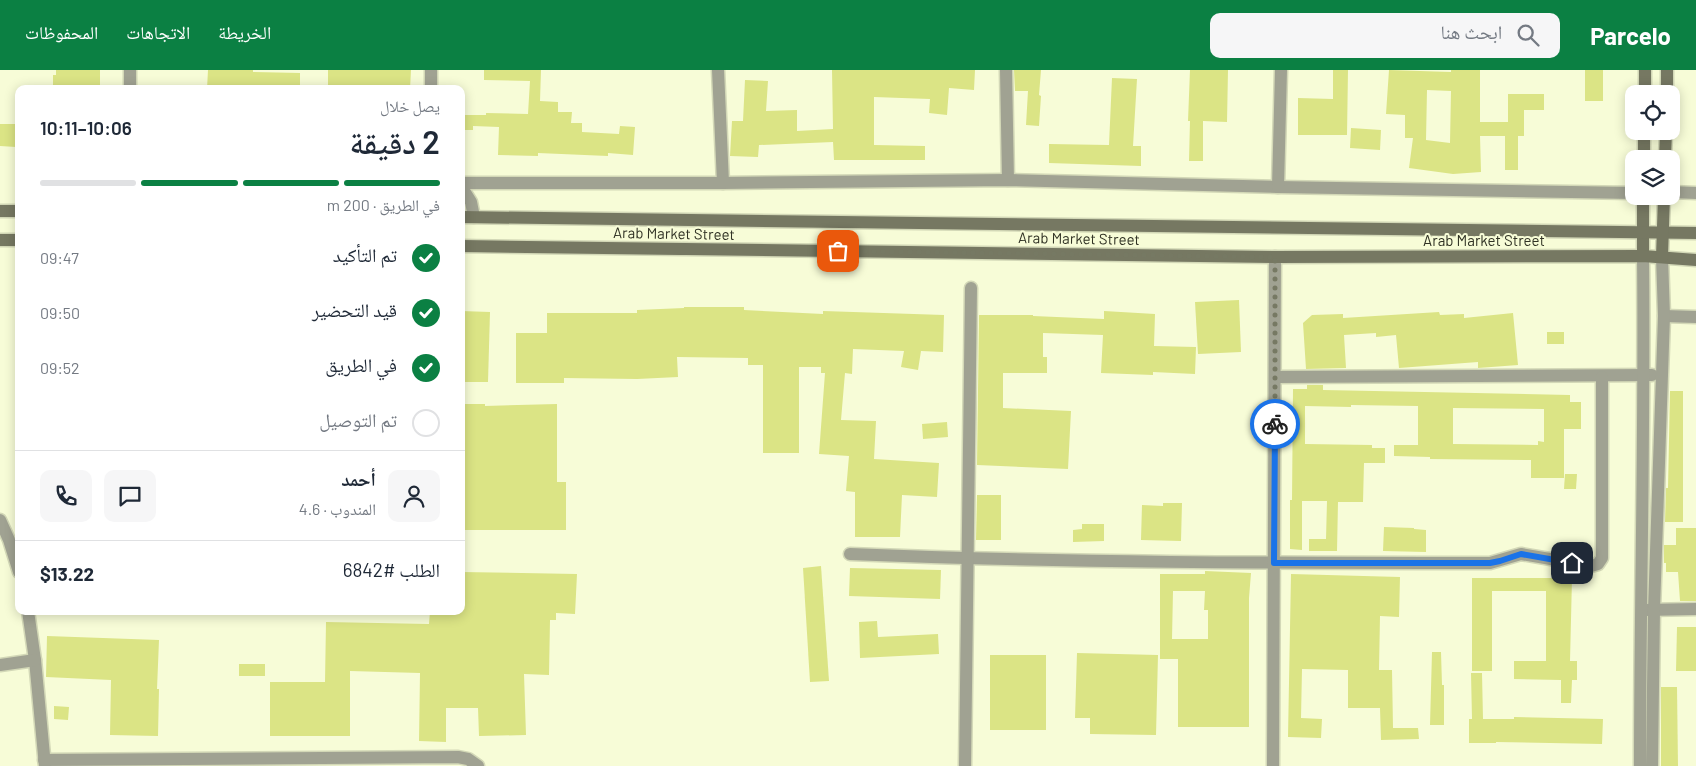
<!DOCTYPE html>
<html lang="ar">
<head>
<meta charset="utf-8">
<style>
	:root { --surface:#fff; --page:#f6f6f7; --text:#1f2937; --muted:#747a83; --line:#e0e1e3; --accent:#0b8043 }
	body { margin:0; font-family:Barlow,"Noto Naskh Arabic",sans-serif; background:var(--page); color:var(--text); direction:rtl; height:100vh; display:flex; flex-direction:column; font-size:19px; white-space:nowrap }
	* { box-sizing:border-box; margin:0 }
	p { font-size:16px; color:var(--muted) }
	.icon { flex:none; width:28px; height:28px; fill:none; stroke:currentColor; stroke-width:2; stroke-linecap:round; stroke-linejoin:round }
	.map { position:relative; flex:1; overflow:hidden; direction:ltr }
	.side { position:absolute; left:15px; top:15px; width:450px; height:530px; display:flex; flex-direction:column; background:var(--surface); border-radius:10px; box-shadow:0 2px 12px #0003; direction:rtl }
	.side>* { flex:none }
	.buttons { position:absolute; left:1625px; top:15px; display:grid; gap:10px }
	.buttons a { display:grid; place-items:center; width:55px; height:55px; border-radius:10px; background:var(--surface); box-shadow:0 2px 12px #0003; font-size:25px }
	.pin { position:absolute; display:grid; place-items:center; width:42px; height:42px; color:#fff; margin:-21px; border-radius:10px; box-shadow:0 2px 8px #0006 }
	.courier { position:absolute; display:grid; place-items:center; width:50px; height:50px; margin:-25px; border:4px solid #1a73e8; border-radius:50%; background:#fff; color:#222; box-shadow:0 1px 6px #0007 }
	.headline em { font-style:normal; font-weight:600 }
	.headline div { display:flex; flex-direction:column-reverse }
	.headline { display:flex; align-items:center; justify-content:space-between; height:85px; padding:0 25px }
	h1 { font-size:32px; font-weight:600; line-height:38px }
	.bar { display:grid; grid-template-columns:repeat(4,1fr); gap:8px 5px; align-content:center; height:60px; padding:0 25px }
	.bar i { height:6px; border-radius:4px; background:var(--line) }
	.bar .on { background:var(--accent) }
	.bar p { grid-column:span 4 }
	.line { display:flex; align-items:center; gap:12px; padding:0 25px; border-top:1px solid var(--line) }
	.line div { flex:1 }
	.round { display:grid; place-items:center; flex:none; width:52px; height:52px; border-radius:10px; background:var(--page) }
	ol { padding:0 25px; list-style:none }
	li { display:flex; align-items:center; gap:15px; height:55px }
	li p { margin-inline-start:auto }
	li .icon { padding:5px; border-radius:50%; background:var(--accent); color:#fff; stroke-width:4 }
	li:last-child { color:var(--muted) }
	li i { width:28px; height:28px; border:2px solid var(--line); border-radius:50% }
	header { display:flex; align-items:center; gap:30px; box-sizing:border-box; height:70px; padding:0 25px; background:var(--accent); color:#fff }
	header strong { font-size:24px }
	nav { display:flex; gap:28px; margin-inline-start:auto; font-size:18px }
	.search { width:350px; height:45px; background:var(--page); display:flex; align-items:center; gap:12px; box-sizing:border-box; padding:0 18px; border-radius:10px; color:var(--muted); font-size:19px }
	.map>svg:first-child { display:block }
	.building { fill:#dbe485; fill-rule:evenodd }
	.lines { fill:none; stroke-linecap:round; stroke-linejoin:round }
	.street-casing { stroke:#d3d8b7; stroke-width:15 }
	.secondary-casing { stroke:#d3d8b7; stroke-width:15 }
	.street { stroke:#a0a292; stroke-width:12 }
	.secondary { stroke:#767862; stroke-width:12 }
	.done { stroke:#767963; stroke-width:5; stroke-dasharray:0 9 }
	.route { stroke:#1a73e8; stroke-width:6 }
	.labels { text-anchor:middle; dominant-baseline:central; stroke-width:4; stroke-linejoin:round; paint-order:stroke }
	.street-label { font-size:15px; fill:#303224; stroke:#f7fcd7 }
</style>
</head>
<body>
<header>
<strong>Parcelo</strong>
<div class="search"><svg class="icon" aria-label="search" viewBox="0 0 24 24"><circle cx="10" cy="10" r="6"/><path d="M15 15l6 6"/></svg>ابحث هنا</div>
<nav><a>الخريطة</a><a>الاتجاهات</a><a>المحفوظات</a></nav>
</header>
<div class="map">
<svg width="1696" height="696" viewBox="0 0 1696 696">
	<rect width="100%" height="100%" fill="#f7fcd7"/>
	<g class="building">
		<polygon points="56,0 100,0 100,19 53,19 53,5 56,5"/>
		<polygon points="208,0 253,0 253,2 300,3 300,19 207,19"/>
		<polygon points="328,0 411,0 410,19 328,19"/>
		<polygon points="484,0 541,0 540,31 558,32 558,42 572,42 571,53 582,53 582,62 619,64 620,56 635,57 633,85 608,83 608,86 538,83 538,86 498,85 499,57 473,56 473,60 461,60 461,45 486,45 486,43 528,44 530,11 484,10"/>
		<polygon points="832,0 975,0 974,20 949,18 947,45 929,43 930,29 874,27 874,75 925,76 925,90 834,90 833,72 759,75 758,87 730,86 732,51 743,51 745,10 768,11 766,41 797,40 797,61 833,59"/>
		<polygon points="1014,0 1041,0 1039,25 1041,26 1039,56 1026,55 1028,21 1015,21"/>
		<polygon points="1190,0 1228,0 1227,52 1203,51 1203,91 1189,91 1190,51 1188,51"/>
		<polygon points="1333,0 1348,0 1347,65 1298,65 1298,28 1333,29"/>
		<path d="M1389,0L1451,2V0H1480V52H1508V24H1544V40H1524V66H1518V100H1505V66H1480L1481,102L1453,104L1409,98L1413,68H1405V45L1386,44ZM1427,20L1451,21L1450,73L1426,70Z"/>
		<rect x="1585" y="0" width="18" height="31"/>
		<polygon points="1112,8 1137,9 1133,76 1141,76 1141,96 1049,93 1049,74 1109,75"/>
		<polygon points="0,54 17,54 16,77 0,76"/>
		<polygon points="1351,58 1381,60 1380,80 1350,78"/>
		<polygon points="1239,230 1241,282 1198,284 1195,232"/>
		<polygon points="684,237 744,237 744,240 823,244 823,241 944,245 943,282 921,281 918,300 901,297 904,281 853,279 852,304 845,303 841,350 876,351 874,389 939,393 937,427 902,425 900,467 855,467 855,422 846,421 849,386 819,384 825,303 821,303 821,297 799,297 799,383 763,383 763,295 748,295 748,288 677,287 678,307 637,309 564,308 564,313 516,313 516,263 547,263 547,243 637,243 637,240 684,238"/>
		<polygon points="461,241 490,242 488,312 461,312"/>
		<polygon points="1104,241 1155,244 1154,276 1196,277 1195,304 1153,302 1153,305 1101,303 1103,265 1043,263 1043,287 1047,287 1047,303 1003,303 1003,338 1071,341 1068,399 977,395 979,245 1033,245 1033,246 1104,249"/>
		<polygon points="1439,242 1440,245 1464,244 1464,248 1513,243 1518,295 1478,298 1478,292 1399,298 1396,265 1376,267 1376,263 1344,265 1346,298 1306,299 1303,253 1312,245 1343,244 1343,248"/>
		<rect x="1547" y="262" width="17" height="12"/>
		<path d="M1307,315H1323V320L1570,325V332H1581V359H1564V408H1531V390L1430,389V387L1394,386V375H1418V336L1351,335V337L1305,336V374L1372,375V378H1385V393H1364L1363,432H1338L1337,481H1309V469H1326L1327,431H1302V480L1290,479V430H1292L1293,319H1307ZM1453,338L1544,339V372L1538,371V375L1453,374Z"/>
		<polygon points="1670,321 1683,321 1683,452 1665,452 1666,418 1668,418"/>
		<polygon points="461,334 485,334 485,336 557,334 557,412 566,412 566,460 461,460"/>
		<polygon points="947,352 948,367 923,369 922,354"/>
		<polygon points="1565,404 1577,404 1576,419 1564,419"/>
		<polygon points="977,425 1001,425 1001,470 976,470"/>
		<polygon points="1163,433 1182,433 1181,471 1141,470 1142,435 1163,436"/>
		<polygon points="1082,454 1104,454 1104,471 1073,472 1073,460 1082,459"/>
		<polygon points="1384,457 1414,458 1414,459 1426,460 1426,482 1383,481"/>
		<polygon points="1676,458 1696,458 1696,531 1680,531 1678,502 1666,502 1666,493 1664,493 1664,475 1676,475"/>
		<polygon points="821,496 829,611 810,612 803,498"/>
		<polygon points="850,498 941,500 940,529 849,526"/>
		<path d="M1205,501L1251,503L1249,528V657H1178V589H1160V504H1205ZM1173,521H1205L1204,540H1208V569H1172Z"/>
		<polygon points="461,502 577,504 575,544 556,543 556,550 550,550 549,605 524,604 526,665 479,666 478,638 446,638 446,672 419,671 420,603 350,601 350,666 270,666 270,612 325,612 326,552 429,554 430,541 461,541"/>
		<polygon points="1291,504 1400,507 1399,547 1380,546 1379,600 1392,600 1393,658 1418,658 1419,669 1381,670 1380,638 1348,638 1348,600 1302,599 1301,648 1322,649 1321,668 1288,667"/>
		<polygon points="1472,508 1572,508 1570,591 1577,591 1577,610 1572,610 1571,633 1561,633 1561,610 1514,609 1514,591 1546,591 1546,521 1492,521 1492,601 1472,601"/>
		<polygon points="877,551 878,567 938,564 939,584 860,588 859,552"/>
		<polygon points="1677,557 1696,557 1696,601 1676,601"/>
		<polygon points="47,566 159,570 157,619 159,619 158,666 110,665 111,610 46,607"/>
		<polygon points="1432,582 1441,582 1442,615 1444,615 1444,655 1430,655"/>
		<polygon points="1077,583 1158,585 1156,665 1090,664 1090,648 1075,648"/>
		<rect x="990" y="585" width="56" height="75"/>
		<rect x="239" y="594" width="26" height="12"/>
		<polygon points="1471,603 1482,603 1483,649 1514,649 1514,647 1603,649 1602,674 1496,672 1496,673 1469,673 1469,649 1472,649"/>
		<polygon points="1661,617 1677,617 1678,696 1661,696"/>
		<polygon points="54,636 69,637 68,650 54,649"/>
	</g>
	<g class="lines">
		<g class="street-casing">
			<g id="street">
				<polyline points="130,0 130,19"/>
				<polyline points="718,0 723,113"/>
				<polyline points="1006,0 1008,110"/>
				<polyline points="431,19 431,0"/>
				<polyline points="461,113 723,113 1008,110 1278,117 1634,123"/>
				<polyline points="461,116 471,132 474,147"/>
				<polyline points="1278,117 1281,0"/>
				<polyline points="1671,122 1696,123"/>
				<polyline points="1664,246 1696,247"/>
				<polyline points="1275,307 1652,305"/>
				<polyline points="0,450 9,470 19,502"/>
				<path d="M850,484C1063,493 1277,493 1490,493L1521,484L1591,496L1598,494L1602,488V307"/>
				<polyline points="1645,540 1696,539"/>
				<polyline points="28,541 35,590 45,696"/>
				<polyline points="0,595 35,590"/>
				<polyline points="44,690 458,687 468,689 478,696"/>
				<polyline points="965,696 971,218"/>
				<polyline points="1273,696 1275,187"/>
				<path d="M1640,696C1640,526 1645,356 1643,186"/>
				<polyline points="1652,696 1654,540 1664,246 1662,187"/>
			</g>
		</g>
		<g class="secondary-casing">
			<g id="secondary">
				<polyline points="1645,24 1645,0"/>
				<polyline points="1667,24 1667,0"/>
				<polyline points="1644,89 1644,61"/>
				<polyline points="1665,89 1666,61"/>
				<polyline points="1643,126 1643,186"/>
				<polyline points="0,141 19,141"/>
				<polyline points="461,147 1696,163"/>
				<polyline points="0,170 19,170"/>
				<polyline points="461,176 1275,187 1643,186 1696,190"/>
				<polyline points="1662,187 1664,126"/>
			</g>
		</g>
		<use href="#street" class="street"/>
		<use href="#secondary" class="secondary"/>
	</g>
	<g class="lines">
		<polyline class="done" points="838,181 1275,187 1275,354"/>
		<polyline class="route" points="1275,354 1274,493 1490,493 1500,491 1521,484 1572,493"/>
	</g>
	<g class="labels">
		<g class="street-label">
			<text transform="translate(674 163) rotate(1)">Arab Market Street</text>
			<text transform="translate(1079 168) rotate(1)">Arab Market Street</text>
			<text x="1484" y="170">Arab Market Street</text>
		</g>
	</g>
</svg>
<div class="buttons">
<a><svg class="icon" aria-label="locate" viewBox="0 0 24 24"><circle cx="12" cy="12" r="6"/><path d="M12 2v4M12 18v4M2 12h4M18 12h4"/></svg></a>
<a><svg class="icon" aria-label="layers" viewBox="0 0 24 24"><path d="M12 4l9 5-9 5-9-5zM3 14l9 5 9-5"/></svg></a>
</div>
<div class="pin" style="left:838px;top:181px;background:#ea580c"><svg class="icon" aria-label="bag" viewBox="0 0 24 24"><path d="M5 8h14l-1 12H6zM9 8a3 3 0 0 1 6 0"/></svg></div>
<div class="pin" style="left:1572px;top:493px;background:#1f2937"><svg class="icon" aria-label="home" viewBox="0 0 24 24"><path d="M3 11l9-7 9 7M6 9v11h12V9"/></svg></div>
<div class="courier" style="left:1275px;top:354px"><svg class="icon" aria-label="bike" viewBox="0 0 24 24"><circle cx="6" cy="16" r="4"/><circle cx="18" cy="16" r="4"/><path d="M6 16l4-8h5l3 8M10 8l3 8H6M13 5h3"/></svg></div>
<section class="side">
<div class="headline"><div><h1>2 دقيقة</h1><p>يصل خلال</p></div><em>10:06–10:11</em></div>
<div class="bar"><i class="on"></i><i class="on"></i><i class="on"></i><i></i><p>في الطريق · 200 m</p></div>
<ol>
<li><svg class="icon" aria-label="check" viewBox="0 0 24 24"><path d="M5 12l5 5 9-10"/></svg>تم التأكيد<p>09:47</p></li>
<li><svg class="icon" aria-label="check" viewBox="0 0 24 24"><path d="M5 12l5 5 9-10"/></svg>قيد التحضير<p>09:50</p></li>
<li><svg class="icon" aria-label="check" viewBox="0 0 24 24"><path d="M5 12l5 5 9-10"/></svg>في الطريق<p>09:52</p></li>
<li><i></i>تم التوصيل</li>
</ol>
<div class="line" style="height:90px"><a class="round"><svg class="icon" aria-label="person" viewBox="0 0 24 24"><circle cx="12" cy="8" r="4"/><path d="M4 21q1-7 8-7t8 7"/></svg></a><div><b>أحمد</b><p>المندوب · 4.6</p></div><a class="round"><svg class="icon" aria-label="chat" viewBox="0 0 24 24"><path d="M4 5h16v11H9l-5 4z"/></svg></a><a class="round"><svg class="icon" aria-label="phone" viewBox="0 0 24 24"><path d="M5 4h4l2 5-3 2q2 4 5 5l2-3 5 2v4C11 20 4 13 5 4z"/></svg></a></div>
<div class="line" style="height:65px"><div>الطلب #6842</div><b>$13.22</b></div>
</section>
</div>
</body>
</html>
